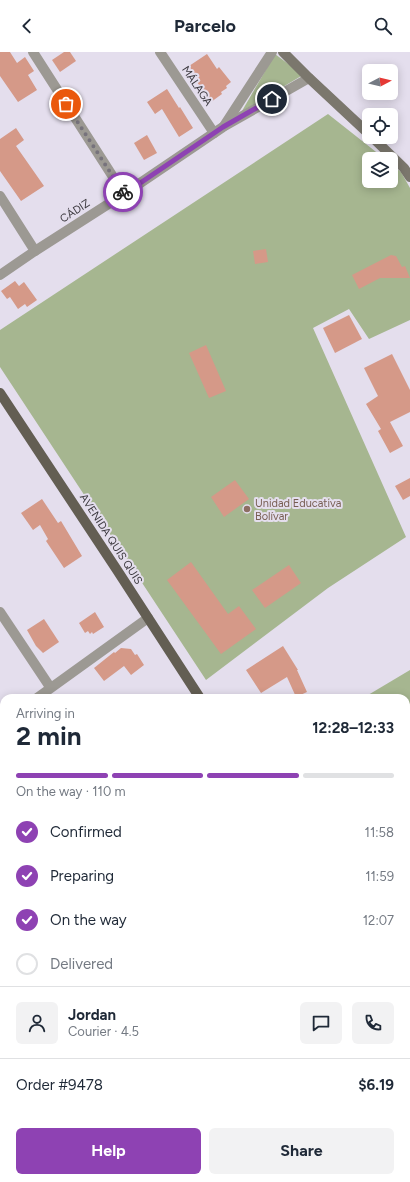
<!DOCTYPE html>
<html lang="en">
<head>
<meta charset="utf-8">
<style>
	:root { --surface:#fff; --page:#f2f2f3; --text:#1f2937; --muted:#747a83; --line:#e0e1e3; --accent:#8e42b3 }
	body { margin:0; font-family:Figtree,sans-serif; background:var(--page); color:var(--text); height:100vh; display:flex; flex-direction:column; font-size:15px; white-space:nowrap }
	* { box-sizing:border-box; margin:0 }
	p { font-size:13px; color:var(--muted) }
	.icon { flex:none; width:22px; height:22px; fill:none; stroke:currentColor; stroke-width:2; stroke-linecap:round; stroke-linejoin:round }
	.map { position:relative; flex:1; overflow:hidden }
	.details { position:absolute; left:0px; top:642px; width:410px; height:488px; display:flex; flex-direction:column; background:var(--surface); border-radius:12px 12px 0 0; box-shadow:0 2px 10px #0003 }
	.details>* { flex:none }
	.needle { width:26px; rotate:83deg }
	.tools { position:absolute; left:362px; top:12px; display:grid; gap:8px }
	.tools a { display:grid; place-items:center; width:36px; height:36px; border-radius:6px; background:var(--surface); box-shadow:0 2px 10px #0003; font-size:20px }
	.pin { position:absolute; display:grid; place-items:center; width:34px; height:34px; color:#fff; margin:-17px; border:2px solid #fff; border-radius:50%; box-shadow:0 1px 4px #0007 }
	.courier { position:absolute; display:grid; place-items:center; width:40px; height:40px; margin:-20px; border:3px solid #8e42b3; border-radius:50%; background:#fff; color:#222; box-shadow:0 1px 5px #0007 }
	.head em { font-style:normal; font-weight:700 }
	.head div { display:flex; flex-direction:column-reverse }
	.head { display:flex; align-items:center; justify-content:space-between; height:68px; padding:0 16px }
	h1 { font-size:26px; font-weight:700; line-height:30px }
	.bar { display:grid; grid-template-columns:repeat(4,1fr); gap:6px 4px; align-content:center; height:48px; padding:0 16px }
	.bar i { height:5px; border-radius:3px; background:var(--line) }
	.bar .active { background:var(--accent) }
	.bar p { grid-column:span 4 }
	.line { display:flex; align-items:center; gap:10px; padding:0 16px; border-top:1px solid var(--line) }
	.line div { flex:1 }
	.round { display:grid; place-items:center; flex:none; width:42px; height:42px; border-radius:6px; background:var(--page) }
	ol { padding:0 16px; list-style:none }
	li { display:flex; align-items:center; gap:12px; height:44px }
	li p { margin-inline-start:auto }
	li .icon { padding:4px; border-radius:50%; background:var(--accent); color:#fff; stroke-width:4 }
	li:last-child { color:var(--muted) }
	li i { width:22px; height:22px; border:2px solid var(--line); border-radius:50% }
	.action { display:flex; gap:8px; margin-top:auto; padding:8px 16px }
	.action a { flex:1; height:46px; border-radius:6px; background:var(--accent); color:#fff; font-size:16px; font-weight:700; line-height:46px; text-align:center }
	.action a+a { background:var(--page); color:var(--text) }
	header { display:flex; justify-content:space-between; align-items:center; height:52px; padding:0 16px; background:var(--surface); font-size:18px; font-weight:700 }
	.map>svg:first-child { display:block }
	.green { fill:#a6b690 }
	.building { fill:#d59988 }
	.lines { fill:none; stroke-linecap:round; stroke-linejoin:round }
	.street { stroke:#9c9993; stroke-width:10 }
	.secondary { stroke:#7b776d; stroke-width:10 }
	.primary { stroke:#635e53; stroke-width:10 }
	.done { stroke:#77737c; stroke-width:4; stroke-dasharray:0 7.2 }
	.route { stroke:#8e42b3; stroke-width:5 }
	.education-dot { fill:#8d6e63; stroke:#e4deed; stroke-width:1.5 }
	.labels { text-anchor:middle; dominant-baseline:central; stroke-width:4; stroke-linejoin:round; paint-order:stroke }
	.street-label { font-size:11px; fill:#3c393f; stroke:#e4deed }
	.education-label { font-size:11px; fill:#785e54; stroke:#e4deed; text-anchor:start }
</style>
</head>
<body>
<header><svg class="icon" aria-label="back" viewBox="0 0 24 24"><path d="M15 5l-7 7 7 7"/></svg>Parcelo<svg class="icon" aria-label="search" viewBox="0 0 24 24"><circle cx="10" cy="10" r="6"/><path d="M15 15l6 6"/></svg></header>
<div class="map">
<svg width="410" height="1130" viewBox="0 0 410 1130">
	<rect width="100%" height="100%" fill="#e4deed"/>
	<g class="green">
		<polygon points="275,2 303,23 242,59"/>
		<polygon points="328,62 385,107 369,107 369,129 391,129 391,112 401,120 410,136 410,268 369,287 349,257 313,276 406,485 328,536 206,628 0,315 0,278"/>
		<polygon points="410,618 410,870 406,870 406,646 363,646"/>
	</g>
	<g class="building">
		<polygon points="0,0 10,0 17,11 25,5 34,19 28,23 37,38 18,50 0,24"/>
		<polygon points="64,0 70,0 76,9 60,20 52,8"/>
		<polygon points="207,2 217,17 219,15 231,30 226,34 227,36 221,40 222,42 211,50 197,30 199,29 189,14"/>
		<polygon points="167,37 179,56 180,55 193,76 179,85 162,57 155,62 147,50"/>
		<polygon points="16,76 24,88 16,94 44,134 21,149 0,119 0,87"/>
		<polygon points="147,83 157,101 144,108 134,91"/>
		<polygon points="266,197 268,210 255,212 253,199"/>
		<polygon points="391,203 396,204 402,215 405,214 410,226 380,226 359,237 352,223"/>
		<polygon points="15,229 19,234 24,230 37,248 27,255 25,252 18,257 10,245 7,247 1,239"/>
		<polygon points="349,263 362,287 335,301 323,276"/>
		<polygon points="206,293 226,339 209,346 189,301"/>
		<polygon points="392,302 410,338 410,360 390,370 403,394 390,401 378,379 381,377 366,352 378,344 364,316"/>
		<polygon points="410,426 410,444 403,448 395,434"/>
		<polygon points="235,428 249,447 224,465 211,445"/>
		<polygon points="42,447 58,471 61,469 82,504 64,516 46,489 48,487 40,473 33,478 21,461"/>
		<polygon points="191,510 228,562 239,554 256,577 221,602 167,528"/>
		<polygon points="289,513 301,531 265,556 252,538"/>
		<polygon points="95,560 104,575 93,582 92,580 90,582 88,579 85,581 79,571"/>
		<polygon points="44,567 59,590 43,601 36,594 27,578"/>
		<polygon points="283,594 298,618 297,618 307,640 296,645 287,625 261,641 246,618"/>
		<polygon points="121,596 131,597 135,603 137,602 144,613 131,623 124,614 104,629 94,616 114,600 115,601"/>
	</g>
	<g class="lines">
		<g class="street">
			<polyline points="33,0 124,142"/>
			<polyline points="160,0 214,81"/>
			<polyline points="224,74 272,0"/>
			<polyline points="0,144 35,199"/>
			<polyline points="0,223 35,199 124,142 223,75 309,26"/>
			<polyline points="0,560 50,635"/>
			<polyline points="37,646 148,566"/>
			<polyline points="0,675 4,672"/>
			<polyline points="0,1091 4,1095"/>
			<polyline points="33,1126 37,1130"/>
			<polyline points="178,1126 182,1130"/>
			<polyline points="401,1126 405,1130"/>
			<polyline points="111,1130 115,1126"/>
			<polyline points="287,1130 291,1126"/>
			<polyline points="367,1130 371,1126"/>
		</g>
		<g class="secondary">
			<polyline points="283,0 309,26 369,82"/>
			<polyline points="372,85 404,116 410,125"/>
			<polyline points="406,893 410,893"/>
			<polyline points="406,913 410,913"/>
		</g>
		<g class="primary">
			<polyline points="0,341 117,518 200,646"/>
			<polyline points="0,934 4,931"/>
			<polyline points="0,979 4,981"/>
			<polyline points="406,1002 410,1005"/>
		</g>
	</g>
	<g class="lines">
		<polyline class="done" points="66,52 123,140"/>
		<polyline class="route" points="123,140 124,142 223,75 272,47"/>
	</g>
	<circle class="education-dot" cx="247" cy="457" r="4"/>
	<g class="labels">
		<g class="street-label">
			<text transform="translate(197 34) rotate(56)">MÁLAGA</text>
			<text transform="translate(75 159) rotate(-33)">CÁDIZ</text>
			<text transform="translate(111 487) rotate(57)">AVENIDA QUIS QUIS</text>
		</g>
		<g class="education-label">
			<text x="255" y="451">Unidad Educativa<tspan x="255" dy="13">Bolívar</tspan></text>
		</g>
	</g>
</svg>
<div class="tools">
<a><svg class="needle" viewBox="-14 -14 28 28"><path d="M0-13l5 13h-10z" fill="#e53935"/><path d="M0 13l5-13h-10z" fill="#747a83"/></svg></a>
<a><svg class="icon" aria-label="locate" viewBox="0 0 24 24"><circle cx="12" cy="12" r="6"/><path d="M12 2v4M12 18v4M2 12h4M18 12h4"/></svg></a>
<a><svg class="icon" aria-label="layers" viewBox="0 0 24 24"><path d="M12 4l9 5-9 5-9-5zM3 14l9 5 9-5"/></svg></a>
</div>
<div class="pin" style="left:66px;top:52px;background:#ea580c"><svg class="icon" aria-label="bag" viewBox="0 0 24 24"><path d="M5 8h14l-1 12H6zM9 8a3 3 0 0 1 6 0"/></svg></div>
<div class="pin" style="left:272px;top:47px;background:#1f2937"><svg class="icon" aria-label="home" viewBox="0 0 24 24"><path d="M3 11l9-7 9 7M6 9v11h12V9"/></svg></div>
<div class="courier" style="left:123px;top:140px"><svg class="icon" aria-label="bike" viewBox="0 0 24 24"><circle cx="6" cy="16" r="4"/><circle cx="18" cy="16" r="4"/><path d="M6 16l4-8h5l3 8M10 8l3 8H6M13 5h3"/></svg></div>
<section class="details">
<div class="head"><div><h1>2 min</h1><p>Arriving in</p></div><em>12:28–12:33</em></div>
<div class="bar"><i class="active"></i><i class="active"></i><i class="active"></i><i></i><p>On the way · 110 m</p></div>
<ol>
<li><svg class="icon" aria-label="check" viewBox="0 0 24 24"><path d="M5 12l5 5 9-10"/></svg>Confirmed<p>11:58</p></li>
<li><svg class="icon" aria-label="check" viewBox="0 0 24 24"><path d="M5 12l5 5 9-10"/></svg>Preparing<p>11:59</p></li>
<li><svg class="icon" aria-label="check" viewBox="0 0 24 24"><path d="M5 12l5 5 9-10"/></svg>On the way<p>12:07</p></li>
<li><i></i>Delivered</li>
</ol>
<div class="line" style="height:72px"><a class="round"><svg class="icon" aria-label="person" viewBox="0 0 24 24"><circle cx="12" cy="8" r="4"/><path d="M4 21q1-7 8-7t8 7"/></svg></a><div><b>Jordan</b><p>Courier · 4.5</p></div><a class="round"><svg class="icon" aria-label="chat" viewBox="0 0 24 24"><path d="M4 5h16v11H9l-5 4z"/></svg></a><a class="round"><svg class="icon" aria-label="phone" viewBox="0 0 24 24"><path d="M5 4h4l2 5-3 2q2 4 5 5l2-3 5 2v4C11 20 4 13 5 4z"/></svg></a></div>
<div class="line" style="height:52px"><div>Order #9478</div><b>$6.19</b></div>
<div class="action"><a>Help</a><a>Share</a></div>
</section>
</div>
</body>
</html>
